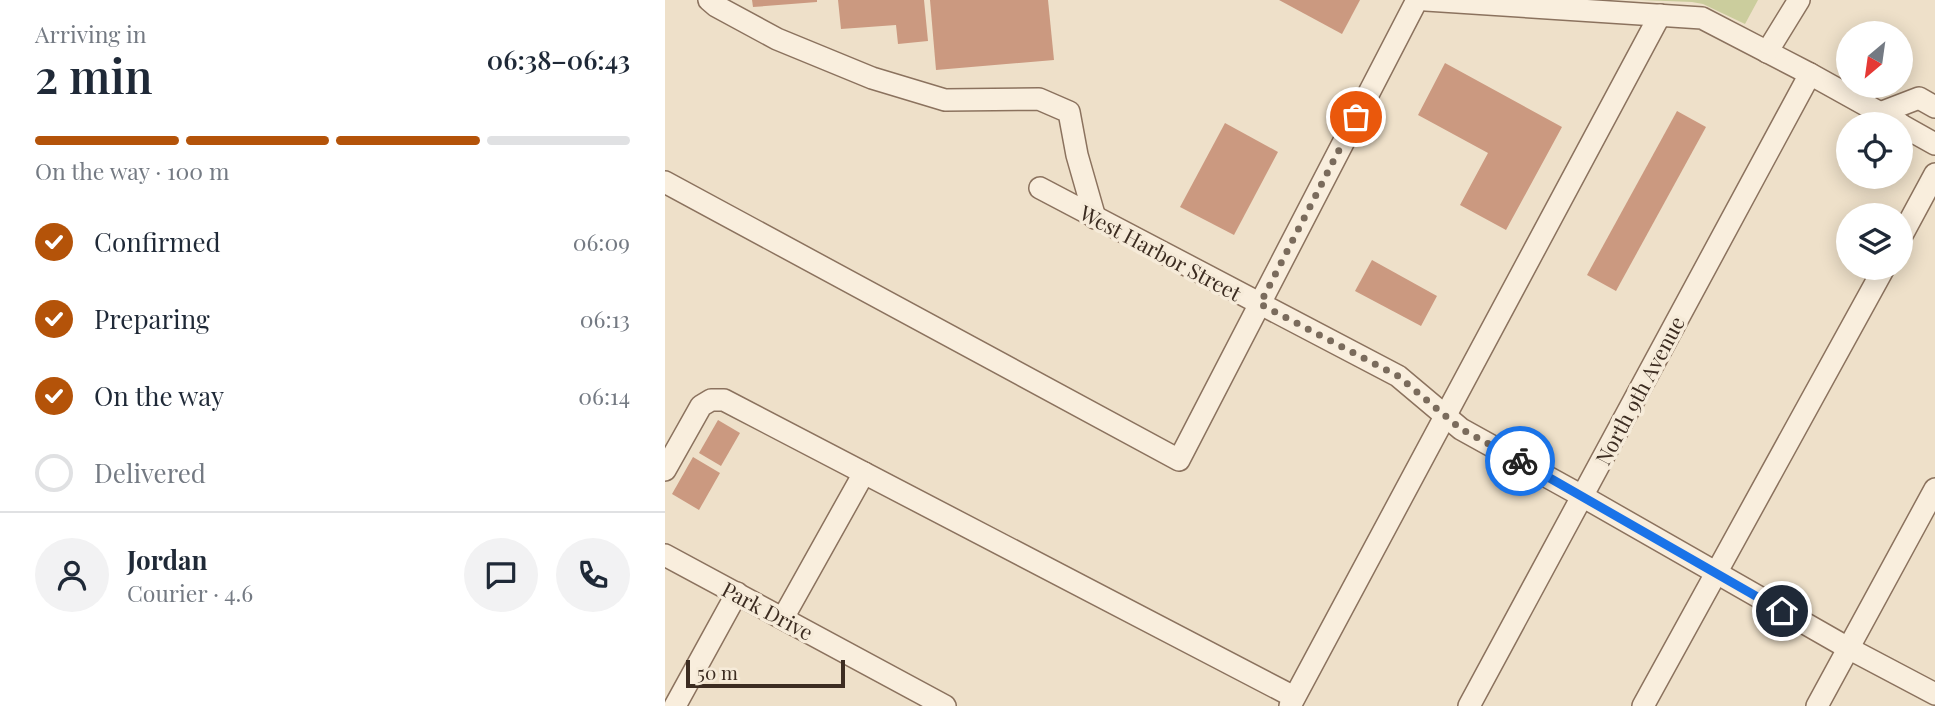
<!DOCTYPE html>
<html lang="en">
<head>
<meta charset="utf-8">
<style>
	:root { --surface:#fff; --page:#f2f2f3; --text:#1f2937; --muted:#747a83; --line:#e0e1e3; --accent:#b45309 }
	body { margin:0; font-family:"Playfair Display",serif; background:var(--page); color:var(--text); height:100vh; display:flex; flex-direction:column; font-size:26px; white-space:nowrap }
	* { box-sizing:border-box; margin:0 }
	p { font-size:23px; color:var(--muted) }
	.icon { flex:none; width:38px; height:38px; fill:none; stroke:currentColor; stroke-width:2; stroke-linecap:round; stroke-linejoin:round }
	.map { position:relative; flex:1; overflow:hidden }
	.details { display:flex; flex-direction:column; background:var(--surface); width:665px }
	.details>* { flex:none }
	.needle { width:46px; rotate:209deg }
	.fabs { position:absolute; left:1171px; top:21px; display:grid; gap:14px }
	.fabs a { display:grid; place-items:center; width:77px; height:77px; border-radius:50%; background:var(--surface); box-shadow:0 4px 18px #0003; font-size:35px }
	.scale { position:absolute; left:21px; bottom:18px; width:159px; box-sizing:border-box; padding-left:7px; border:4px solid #3c2c21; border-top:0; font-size:19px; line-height:24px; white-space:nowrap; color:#3c2c21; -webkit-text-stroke:5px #f6ebd9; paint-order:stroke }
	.pin { position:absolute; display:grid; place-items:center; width:60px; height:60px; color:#fff; margin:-30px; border:4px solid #fff; border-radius:50%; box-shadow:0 2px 7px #0007 }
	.courier { position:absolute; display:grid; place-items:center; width:70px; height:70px; margin:-35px; border:5px solid #1a73e8; border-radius:50%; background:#fff; color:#222; box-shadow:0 2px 9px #0007 }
	.overview em { font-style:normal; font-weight:600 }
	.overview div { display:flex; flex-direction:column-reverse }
	.overview { display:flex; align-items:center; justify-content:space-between; height:119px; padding:0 35px }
	h1 { font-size:46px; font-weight:600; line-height:52px }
	.bar { display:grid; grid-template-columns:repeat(4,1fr); gap:10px 7px; align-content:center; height:84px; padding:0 35px }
	.bar i { height:9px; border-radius:5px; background:var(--line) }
	.bar .on { background:var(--accent) }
	.bar p { grid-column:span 4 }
	.line { display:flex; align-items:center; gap:18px; padding:0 35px; border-top:2px solid var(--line) }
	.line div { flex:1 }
	.round { display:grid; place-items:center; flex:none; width:74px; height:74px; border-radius:37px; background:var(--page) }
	ol { padding:0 35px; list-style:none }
	li { display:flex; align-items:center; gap:21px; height:77px }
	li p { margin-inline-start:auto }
	li .icon { padding:7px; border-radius:50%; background:var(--accent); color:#fff; stroke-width:4 }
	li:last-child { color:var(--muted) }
	li i { width:38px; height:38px; border:4px solid var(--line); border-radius:50% }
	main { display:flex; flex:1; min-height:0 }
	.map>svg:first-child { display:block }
	.green { fill:#cbcd9d }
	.building { fill:#cb9980 }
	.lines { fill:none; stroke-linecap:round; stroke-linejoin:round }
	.minor-casing { stroke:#8b725e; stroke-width:24 }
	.minor { stroke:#f9eedd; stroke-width:21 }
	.done { stroke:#7a6b5c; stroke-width:7; stroke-dasharray:0 12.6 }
	.route { stroke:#1a73e8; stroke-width:9 }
	.labels { text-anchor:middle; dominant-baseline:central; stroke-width:7; stroke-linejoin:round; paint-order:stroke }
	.street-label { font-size:21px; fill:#3c2c21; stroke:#f6ebd9 }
</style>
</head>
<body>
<main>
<section class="details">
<div class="overview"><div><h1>2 min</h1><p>Arriving in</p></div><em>06:38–06:43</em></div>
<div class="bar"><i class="on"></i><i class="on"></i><i class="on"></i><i></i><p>On the way · 100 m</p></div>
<ol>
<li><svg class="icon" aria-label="check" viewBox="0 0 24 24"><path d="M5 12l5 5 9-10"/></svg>Confirmed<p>06:09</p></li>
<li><svg class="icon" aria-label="check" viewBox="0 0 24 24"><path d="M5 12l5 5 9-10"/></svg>Preparing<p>06:13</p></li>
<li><svg class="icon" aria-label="check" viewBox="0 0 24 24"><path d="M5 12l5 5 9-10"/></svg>On the way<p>06:14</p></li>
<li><i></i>Delivered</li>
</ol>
<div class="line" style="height:126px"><a class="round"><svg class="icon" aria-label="person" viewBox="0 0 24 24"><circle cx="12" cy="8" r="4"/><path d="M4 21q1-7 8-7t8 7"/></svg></a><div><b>Jordan</b><p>Courier · 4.6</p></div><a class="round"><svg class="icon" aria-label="chat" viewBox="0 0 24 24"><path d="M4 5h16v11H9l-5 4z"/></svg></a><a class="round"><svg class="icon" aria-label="phone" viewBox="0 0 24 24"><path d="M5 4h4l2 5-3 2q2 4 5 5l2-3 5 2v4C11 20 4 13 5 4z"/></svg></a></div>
</section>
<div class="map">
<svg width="1270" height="706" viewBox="0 0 1270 706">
	<rect width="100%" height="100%" fill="#eee0c9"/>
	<polygon class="green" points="975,0 1093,0 1080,24 1038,4 1027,2"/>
	<g class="building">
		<polygon points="87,0 152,0 152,2 88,7"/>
		<polygon points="173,0 259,0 263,41 233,44 231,25 176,29"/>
		<polygon points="265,0 383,0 389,60 271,70"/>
		<polygon points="614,0 695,0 677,34"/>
		<polygon points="780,63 897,127 841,230 795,205 823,153 753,115"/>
		<polygon points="1012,111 1041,127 951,291 922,275"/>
		<polygon points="560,123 613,152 569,235 515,207"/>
		<polygon points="707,260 772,296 756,326 690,291"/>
		<polygon points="53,420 75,433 56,466 34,453"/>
		<polygon points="28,457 55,473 34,510 7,494"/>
	</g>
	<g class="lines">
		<g class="minor-casing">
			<g id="minor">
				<polyline points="44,0 51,6 112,39 207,78 280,100 374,99 404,112 412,155 430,218"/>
				<polyline points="761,0 1037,18 1145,74 1235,124"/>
				<polyline points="1102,52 1134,0"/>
				<polyline points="1215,113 1254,98 1270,107"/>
				<polyline points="1236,125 1270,144"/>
				<polyline points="0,182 514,460 752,0"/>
				<polyline points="375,188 733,376 796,429 917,496 1183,648 1270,694"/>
				<polyline points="1236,237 1270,174"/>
				<polyline points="0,470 36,406 46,400 59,400 629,697"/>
				<polyline points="0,555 280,706"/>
				<polyline points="118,618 199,473"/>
				<polyline points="10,706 72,593"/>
				<polyline points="625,706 995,15"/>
				<polyline points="804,706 1145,74"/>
				<polyline points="978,706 1219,268"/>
				<polyline points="1152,706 1270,489"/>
			</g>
		</g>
		<use href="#minor" class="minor"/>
	</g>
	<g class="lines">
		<polyline class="done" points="691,117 595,304 733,376 796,429 855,461"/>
		<polyline class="route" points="855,461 1117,611"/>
	</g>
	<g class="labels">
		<g class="street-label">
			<text transform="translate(496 252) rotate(28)">West Harbor Street</text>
			<text transform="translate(974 390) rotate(-62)">North 9th Avenue</text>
			<text transform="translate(103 610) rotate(28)">Park Drive</text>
		</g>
	</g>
</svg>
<div class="fabs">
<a><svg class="needle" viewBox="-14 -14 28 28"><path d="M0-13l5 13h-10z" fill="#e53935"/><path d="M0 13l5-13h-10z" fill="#747a83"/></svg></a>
<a><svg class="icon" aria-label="locate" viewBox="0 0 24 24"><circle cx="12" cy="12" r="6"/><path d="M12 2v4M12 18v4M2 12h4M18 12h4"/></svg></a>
<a><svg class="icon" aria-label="layers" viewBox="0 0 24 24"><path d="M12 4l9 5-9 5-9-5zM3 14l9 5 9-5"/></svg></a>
</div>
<div class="scale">50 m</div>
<div class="pin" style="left:691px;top:117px;background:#ea580c"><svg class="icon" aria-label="bag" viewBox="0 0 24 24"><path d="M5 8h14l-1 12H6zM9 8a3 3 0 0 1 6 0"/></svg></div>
<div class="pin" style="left:1117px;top:611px;background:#1f2937"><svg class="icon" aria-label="home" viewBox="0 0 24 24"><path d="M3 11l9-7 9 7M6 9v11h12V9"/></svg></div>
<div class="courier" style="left:855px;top:461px"><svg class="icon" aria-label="bike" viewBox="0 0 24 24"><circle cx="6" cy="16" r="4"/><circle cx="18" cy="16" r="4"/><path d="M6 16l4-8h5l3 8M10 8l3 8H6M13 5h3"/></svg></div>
</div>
</main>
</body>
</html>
